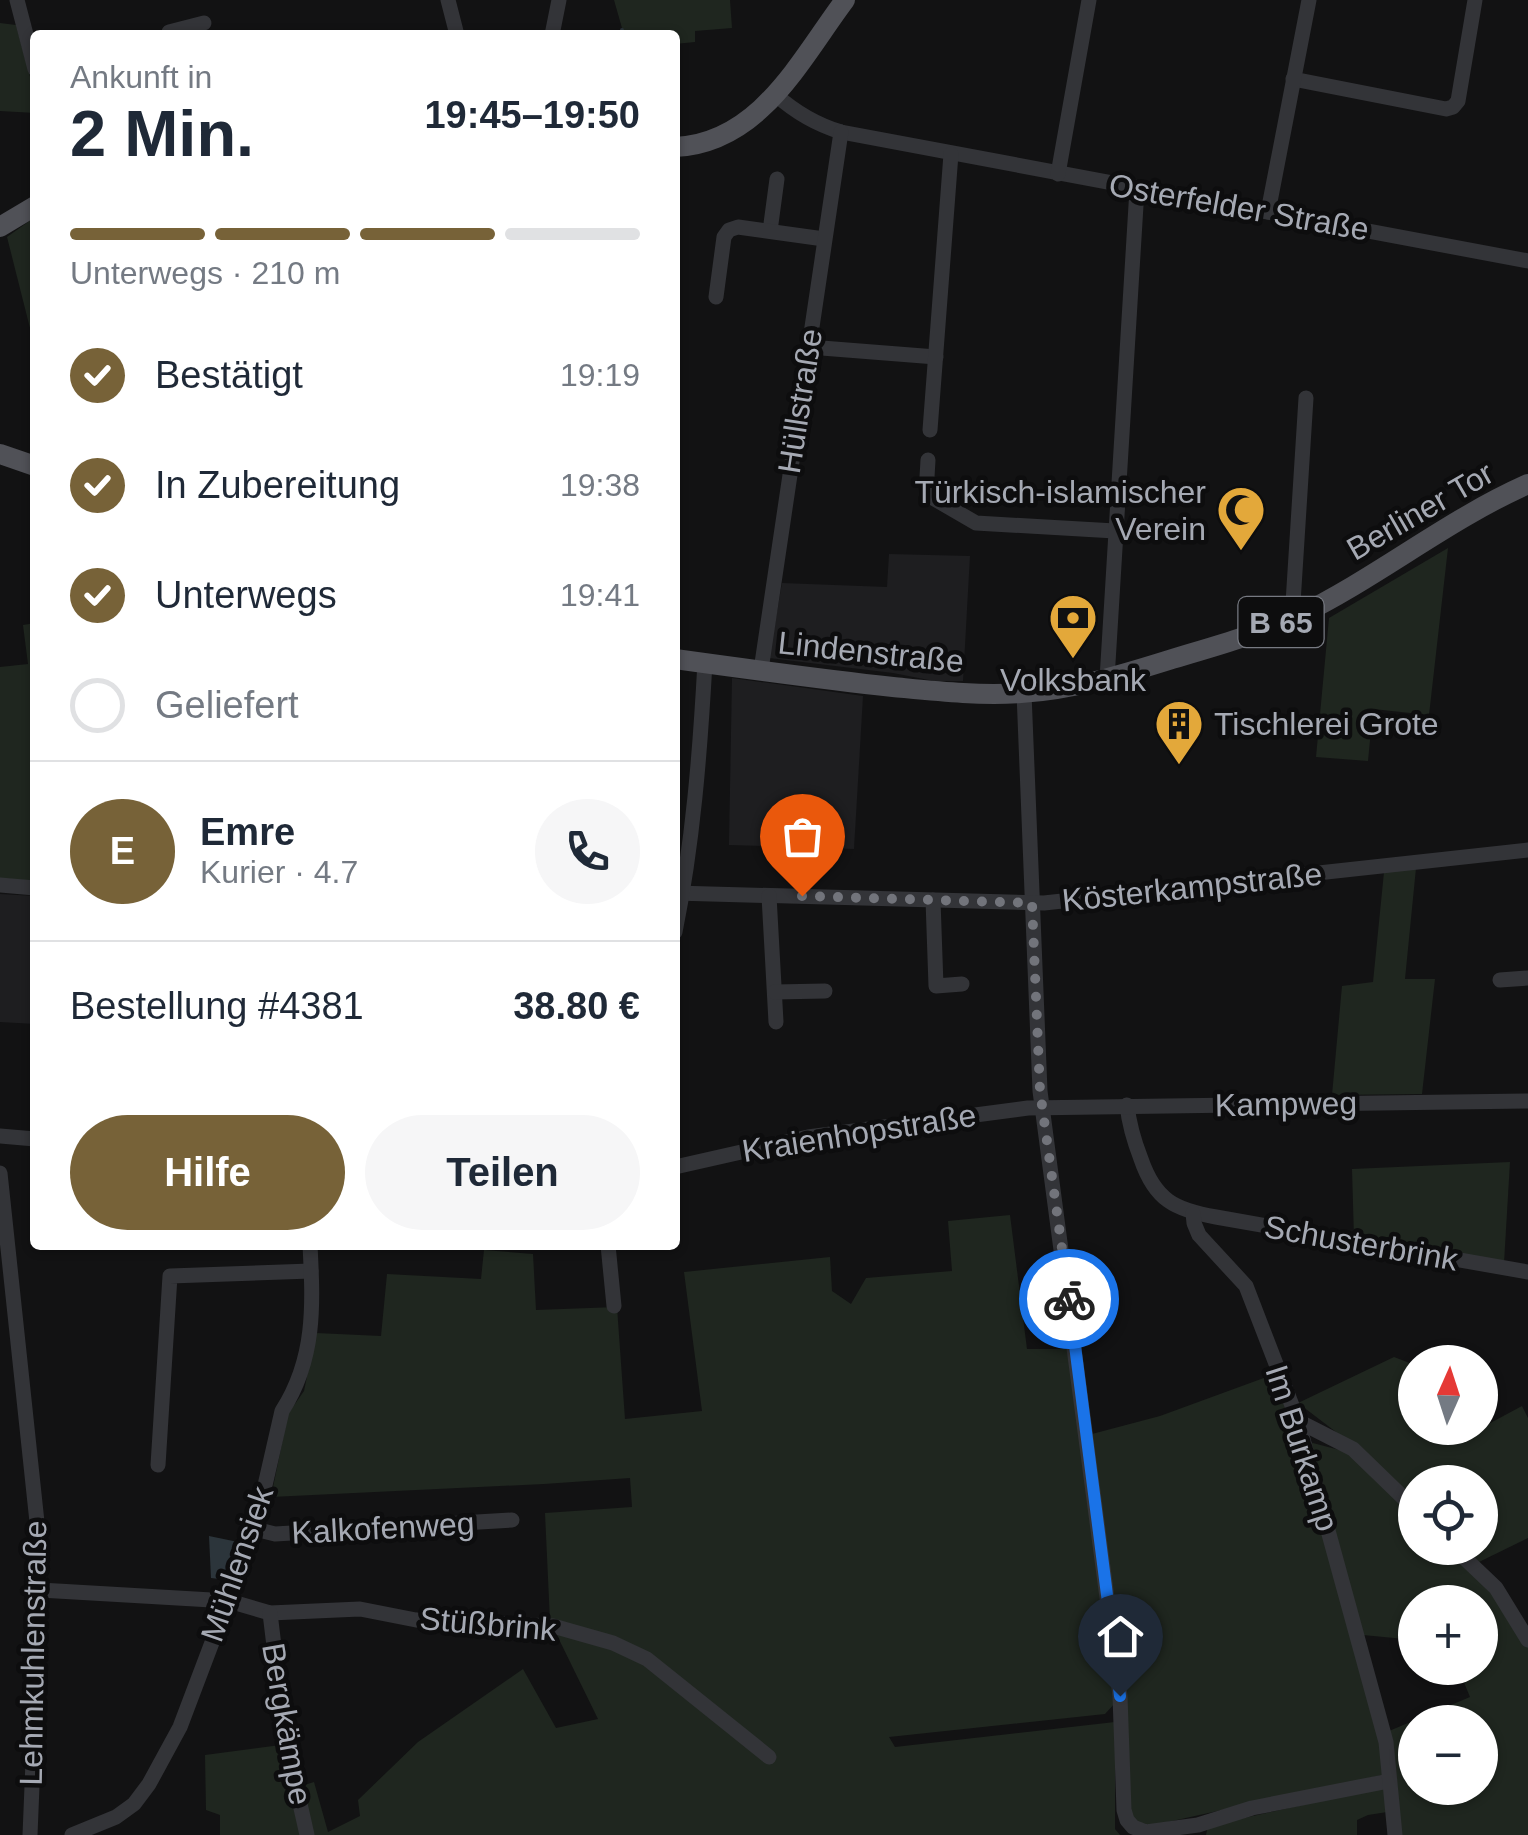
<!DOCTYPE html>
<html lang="de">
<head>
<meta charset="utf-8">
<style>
	:root { --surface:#fff; --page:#f6f6f7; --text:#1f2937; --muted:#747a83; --line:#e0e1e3; --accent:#776238 }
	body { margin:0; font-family:Arial,sans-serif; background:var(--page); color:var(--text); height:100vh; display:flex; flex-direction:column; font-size:38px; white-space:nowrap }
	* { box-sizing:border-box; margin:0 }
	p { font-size:32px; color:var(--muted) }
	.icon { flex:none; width:55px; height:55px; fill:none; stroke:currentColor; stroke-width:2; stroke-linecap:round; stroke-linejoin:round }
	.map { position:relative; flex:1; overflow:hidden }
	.sheet { position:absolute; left:30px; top:30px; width:650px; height:1220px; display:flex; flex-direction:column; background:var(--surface); border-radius:10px; box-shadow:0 2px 8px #0004 }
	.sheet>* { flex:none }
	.needle { width:65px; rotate:3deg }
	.fabs { position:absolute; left:1398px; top:1345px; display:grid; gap:20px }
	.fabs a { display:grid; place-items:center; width:100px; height:100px; border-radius:50%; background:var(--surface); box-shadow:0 2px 8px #0004; font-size:50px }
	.pin { position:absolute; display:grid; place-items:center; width:85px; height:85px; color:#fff; margin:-102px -42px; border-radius:50% 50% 50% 0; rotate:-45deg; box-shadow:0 0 10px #0007 }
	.pin .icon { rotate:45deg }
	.courier { position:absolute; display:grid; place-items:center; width:100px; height:100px; margin:-50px; border:8px solid #1a73e8; border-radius:50%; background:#fff; color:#222; box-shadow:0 2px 12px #0007 }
	.headline em { font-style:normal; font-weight:600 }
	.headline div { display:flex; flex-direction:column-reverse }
	.headline { display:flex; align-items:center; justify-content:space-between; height:170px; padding:0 40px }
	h1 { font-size:65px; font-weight:600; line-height:75px }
	.bar { display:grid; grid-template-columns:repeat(4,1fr); gap:15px 10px; align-content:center; height:120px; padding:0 40px }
	.bar i { height:12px; border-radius:8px; background:var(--line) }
	.bar .on { background:var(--accent) }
	.bar p { grid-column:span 4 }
	.line { display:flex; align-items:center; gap:25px; padding:0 40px; border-top:2px solid var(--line) }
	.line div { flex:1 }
	.round { display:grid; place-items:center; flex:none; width:105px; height:105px; border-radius:52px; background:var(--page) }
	ol { padding:0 40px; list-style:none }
	li { display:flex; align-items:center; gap:30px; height:110px }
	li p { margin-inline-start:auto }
	li .icon { padding:10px; border-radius:50%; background:var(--accent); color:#fff; stroke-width:4 }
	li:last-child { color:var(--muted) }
	li i { width:55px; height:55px; border:5px solid var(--line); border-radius:50% }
	.button { display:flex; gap:20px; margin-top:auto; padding:20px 40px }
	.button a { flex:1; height:115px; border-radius:60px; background:var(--accent); color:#fff; font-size:40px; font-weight:600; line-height:115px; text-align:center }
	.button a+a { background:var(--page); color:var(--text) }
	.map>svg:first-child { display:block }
	.built { fill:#1e1e20 }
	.green { fill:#1f261f; fill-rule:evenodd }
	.water { fill:#2c353b }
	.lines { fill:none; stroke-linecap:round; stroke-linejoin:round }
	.stream { stroke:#2c353b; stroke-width:4 }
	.minor { stroke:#333438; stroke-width:15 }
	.major { stroke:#505157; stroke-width:20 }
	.done { stroke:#72747b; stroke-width:10; stroke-dasharray:0 18 }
	.route { stroke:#1a73e8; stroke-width:12 }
	.labels { text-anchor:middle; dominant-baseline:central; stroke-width:9; stroke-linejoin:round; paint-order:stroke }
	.shield { fill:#0d0d0e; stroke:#777a82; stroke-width:2.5 }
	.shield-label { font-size:30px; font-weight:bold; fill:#a5a9b3 }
	.street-label { font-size:32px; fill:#a5a9b3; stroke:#0d0d0e }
	.poi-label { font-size:32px; fill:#a5a9b3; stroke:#0d0d0e; text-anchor:end }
</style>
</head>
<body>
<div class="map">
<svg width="1528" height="1835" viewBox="0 0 1528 1835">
	<rect width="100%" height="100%" fill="#121213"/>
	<g class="built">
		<polygon points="889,554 970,556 963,681 934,681 893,673 769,658 782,583 887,587"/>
		<polygon points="732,678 863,696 854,849 729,845"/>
		<polygon points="0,894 35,896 35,1024 0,1022"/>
	</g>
	<g class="green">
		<polygon points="614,0 730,0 732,28 695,31 695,42 675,44 675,35 624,35"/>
		<polygon points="0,23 16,25 35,95 35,113 0,111"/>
		<polygon points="35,217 35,336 32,336 7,237"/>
		<polygon points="1448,548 1429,715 1373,709 1368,761 1316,757 1329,618"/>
		<polygon points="35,623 35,881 0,878 0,667 28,664 23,625"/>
		<polygon points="1416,868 1405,979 1435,979 1422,1094 1332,1095 1342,986 1373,982 1384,872"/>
		<polygon points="1510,1162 1504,1263 1354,1238 1352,1169"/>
		<polygon points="1010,1215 1027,1349 1072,1349 1116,1702 1105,1714 889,1737 895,1747 1115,1722 1115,1829 1120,1835 220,1835 220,1815 206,1810 205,1755 296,1743 301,1786 314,1782 328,1832 360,1816 358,1800 418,1742 523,1669 556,1728 598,1719 550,1621 545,1513 632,1507 630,1478 544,1484 271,1497 288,1414 304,1391 316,1333 381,1336 387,1274 481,1279 484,1250 533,1254 536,1310 617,1307 625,1419 702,1411 684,1272 830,1257 832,1291 851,1304 866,1278 952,1271 948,1221"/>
		<polygon points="1394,1357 1415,1365 1415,1428 1481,1428 1522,1406 1528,1418 1528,1538 1479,1562 1463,1548 1480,1548 1480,1482 1415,1482 1415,1502 1357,1448 1298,1403"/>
		<polygon points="1275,1374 1302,1448 1387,1759 1382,1775 1154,1825 1138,1823 1131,1814 1092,1434 1160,1416"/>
		<path d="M1309,1442L1351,1453L1415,1515V1548H1449L1493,1591L1528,1643V1835H1400L1389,1731L1470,1697L1458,1668H1480V1602H1415V1640L1363,1635ZM1415,1722H1480V1788H1415Z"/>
		<polygon points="1383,1787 1387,1812 1368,1815 1357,1820 1357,1835 1206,1835 1208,1826"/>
	</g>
	<polygon class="water" points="209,1536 238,1542 228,1580 211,1578"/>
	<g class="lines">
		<polyline class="stream" points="622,35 622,30"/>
		<g class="minor">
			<polyline points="17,0 35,69"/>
			<polyline points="448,0 457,35"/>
			<polyline points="169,32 204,23"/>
			<polyline points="552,35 559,0"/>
			<polyline points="1293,79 1446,109 1453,107 1458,101 1475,0"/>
			<path d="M776,95C794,111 818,125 841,132L1528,261"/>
			<polyline points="1058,174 1089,0"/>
			<polyline points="1268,212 1309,0"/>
			<polyline points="770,231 777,179"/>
			<polyline points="716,297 724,237 729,230 738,227 824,239"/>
			<polyline points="809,347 936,357"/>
			<polyline points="930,430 951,154"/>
			<polyline points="928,460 926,494 976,523 1115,531"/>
			<polyline points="1296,617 1293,603 1306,398"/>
			<polyline points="761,670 841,132"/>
			<polyline points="1107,679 1137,189"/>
			<polyline points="1024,693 1040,1091 1120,1696 1124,1810 1127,1820 1133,1827 1146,1832 1198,1825 1252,1808 1389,1781"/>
			<polyline points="0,885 35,888"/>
			<polyline points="675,893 1044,903 1528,850"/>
			<polyline points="769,896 776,1022"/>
			<polyline points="933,900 936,986 962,984"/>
			<path d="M675,932C693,843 700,753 705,662"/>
			<polyline points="1500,980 1528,978"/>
			<polyline points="775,992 825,991"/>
			<path d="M1127,1105C1129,1124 1134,1141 1141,1159C1155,1200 1175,1210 1216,1217L1528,1272"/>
			<polyline points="0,1136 35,1139"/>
			<polyline points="675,1167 808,1137 1028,1108 1528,1101"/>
			<polyline points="0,1173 37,1522 40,1590 30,1835"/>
			<polyline points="1193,1213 1194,1223 1199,1235 1246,1286 1298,1421 1386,1742 1395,1835"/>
			<polyline points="608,1245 614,1306"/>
			<polyline points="1298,1421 1353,1449 1415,1509"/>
			<polyline points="158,1465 170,1276 311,1271"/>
			<polyline points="255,1529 275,1534 512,1520"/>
			<polyline points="1454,1548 1496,1588 1528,1640"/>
			<polyline points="40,1590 229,1601 270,1613 360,1609 416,1620 553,1626 613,1643 647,1659 769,1757"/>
			<polyline points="270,1613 285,1737 307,1835"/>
			<path d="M72,1835L116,1817L134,1804L149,1784L180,1727L255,1529L282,1411C316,1358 313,1304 310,1245"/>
		</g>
		<g class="major">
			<path d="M675,147C760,143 800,60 845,0"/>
			<polyline points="0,227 35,206"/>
			<polyline points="0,454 35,466"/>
			<path d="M675,659C747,669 820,679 893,687C935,691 979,696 1021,693C1072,690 1121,675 1169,660C1212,647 1257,635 1298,616C1378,577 1447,520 1528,484"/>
		</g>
	</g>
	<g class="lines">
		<polyline class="done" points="802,896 1032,903 1040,1091 1069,1299"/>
		<polyline class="route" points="1069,1299 1120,1696"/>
	</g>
	<defs>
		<g id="mosque-pin" transform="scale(2.5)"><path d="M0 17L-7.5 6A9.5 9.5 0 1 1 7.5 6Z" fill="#e3a83a" stroke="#0d0d0e"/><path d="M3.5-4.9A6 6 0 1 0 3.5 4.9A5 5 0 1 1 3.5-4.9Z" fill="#111"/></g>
		<g id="bank-pin" transform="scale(2.5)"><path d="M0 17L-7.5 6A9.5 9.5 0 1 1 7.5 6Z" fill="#e3a83a" stroke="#0d0d0e"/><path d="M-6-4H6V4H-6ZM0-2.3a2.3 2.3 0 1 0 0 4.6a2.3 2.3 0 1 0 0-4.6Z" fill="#111"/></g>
		<g id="building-pin" transform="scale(2.5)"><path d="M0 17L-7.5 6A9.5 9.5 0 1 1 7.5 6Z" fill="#e3a83a" stroke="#0d0d0e"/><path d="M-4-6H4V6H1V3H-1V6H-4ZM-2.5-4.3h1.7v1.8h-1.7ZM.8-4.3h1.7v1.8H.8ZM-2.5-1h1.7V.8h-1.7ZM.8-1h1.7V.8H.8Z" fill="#111"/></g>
	</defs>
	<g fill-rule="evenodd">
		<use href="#mosque-pin" x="1241" y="510"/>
		<use href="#bank-pin" x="1073" y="618"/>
		<use href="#building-pin" x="1179" y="724"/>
	</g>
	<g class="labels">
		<rect class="shield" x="1238.5" y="597" width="85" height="50" rx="8"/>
		<g class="shield-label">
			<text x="1281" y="622">B 65</text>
		</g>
		<g class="street-label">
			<text transform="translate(1239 207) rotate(10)">Osterfelder Straße</text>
			<text transform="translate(800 401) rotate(-81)">Hüllstraße</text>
			<text transform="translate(1420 511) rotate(-30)">Berliner Tor</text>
			<text transform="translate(871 652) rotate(6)">Lindenstraße</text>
			<text transform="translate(1192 887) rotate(-6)">Kösterkampstraße</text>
			<text transform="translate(1286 1104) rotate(-1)">Kampweg</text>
			<text transform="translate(859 1133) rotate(-9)">Kraienhopstraße</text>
			<text transform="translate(1361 1243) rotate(10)">Schusterbrink</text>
			<text transform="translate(1302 1448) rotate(72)">Im Burkamp</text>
			<text transform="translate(383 1528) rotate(-3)">Kalkofenweg</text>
			<text transform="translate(237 1564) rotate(-71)">Mühlensiek</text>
			<text transform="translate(488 1624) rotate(5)">Stüßbrink</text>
			<text transform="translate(33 1653) rotate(-89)">Lehmkuhlenstraße</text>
			<text transform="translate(287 1724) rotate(80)">Bergkämpe</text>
		</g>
		<g class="poi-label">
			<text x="1206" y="492">Türkisch-islamischer<tspan x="1206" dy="37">Verein</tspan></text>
			<text x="1073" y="680" text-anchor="middle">Volksbank</text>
			<text x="1214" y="724" text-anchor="start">Tischlerei Grote</text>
		</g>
	</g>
</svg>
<div class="fabs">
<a><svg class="needle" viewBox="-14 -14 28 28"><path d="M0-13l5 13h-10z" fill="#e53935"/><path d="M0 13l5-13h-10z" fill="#747a83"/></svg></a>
<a><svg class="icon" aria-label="locate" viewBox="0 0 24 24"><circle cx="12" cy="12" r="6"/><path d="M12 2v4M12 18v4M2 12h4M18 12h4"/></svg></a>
<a>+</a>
<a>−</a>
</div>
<div class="pin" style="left:802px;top:896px;background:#ea580c"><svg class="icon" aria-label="bag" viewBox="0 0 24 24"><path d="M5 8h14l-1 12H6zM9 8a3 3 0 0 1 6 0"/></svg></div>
<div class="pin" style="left:1120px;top:1696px;background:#1f2937"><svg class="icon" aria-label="home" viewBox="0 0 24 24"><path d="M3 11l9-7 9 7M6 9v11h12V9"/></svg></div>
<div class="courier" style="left:1069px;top:1299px"><svg class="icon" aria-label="bike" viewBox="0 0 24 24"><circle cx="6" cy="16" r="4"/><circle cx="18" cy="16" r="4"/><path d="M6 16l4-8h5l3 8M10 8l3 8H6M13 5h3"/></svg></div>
<section class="sheet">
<div class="headline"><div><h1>2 Min.</h1><p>Ankunft in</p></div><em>19:45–19:50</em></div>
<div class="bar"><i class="on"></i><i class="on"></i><i class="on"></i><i></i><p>Unterwegs · 210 m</p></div>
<ol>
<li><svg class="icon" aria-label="check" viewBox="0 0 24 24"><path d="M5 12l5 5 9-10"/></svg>Bestätigt<p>19:19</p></li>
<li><svg class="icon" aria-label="check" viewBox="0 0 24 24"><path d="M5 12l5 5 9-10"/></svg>In Zubereitung<p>19:38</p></li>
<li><svg class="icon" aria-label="check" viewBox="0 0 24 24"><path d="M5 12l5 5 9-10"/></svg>Unterwegs<p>19:41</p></li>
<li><i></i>Geliefert</li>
</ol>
<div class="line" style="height:180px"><b class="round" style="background:var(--accent);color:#fff">E</b><div><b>Emre</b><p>Kurier · 4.7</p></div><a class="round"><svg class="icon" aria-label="phone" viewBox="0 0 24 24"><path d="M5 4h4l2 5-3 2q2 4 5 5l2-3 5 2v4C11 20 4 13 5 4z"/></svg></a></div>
<div class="line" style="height:130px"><div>Bestellung #4381</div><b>38.80 €</b></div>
<div class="button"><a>Hilfe</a><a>Teilen</a></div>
</section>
</div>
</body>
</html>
